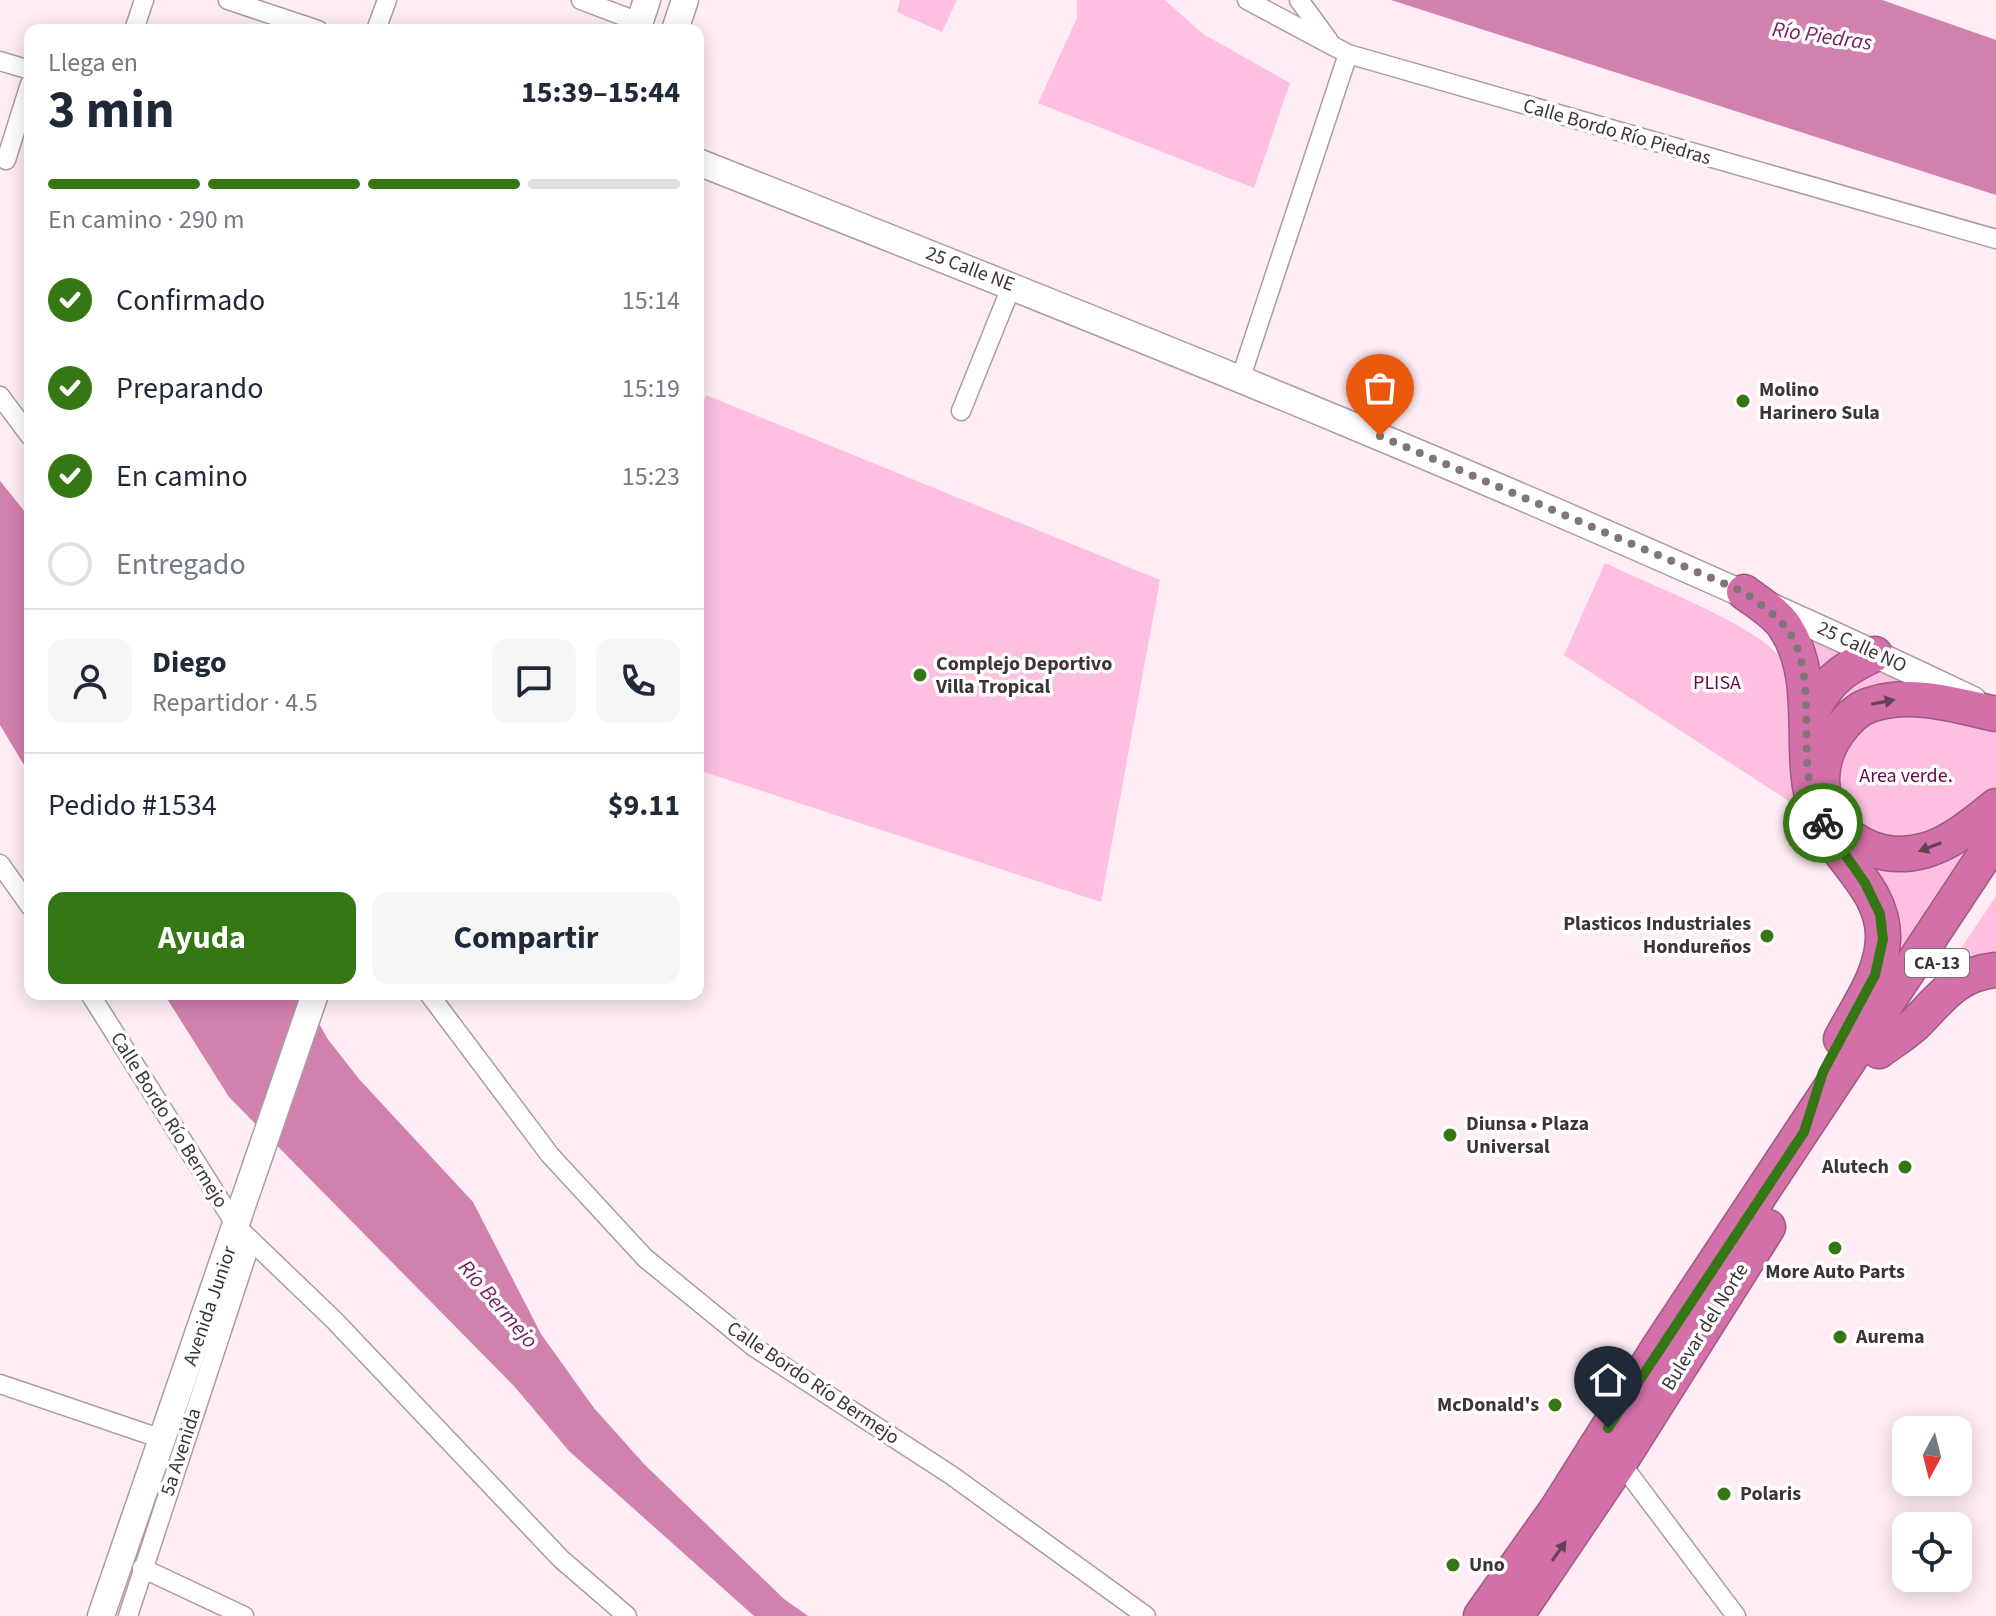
<!DOCTYPE html>
<html lang="es">
<head>
<meta charset="utf-8">
<style>
	:root { --surface:#fff; --page:#f6f6f7; --text:#1f2937; --muted:#747a83; --line:#e0e1e3; --accent:#367715 }
	body { margin:0; font-family:"Source Sans 3",sans-serif; background:var(--page); color:var(--text); height:100vh; display:flex; flex-direction:column; font-size:30px; white-space:nowrap }
	* { box-sizing:border-box; margin:0 }
	p { font-size:26px; color:var(--muted) }
	.icon { flex:none; width:44px; height:44px; fill:none; stroke:currentColor; stroke-width:2; stroke-linecap:round; stroke-linejoin:round }
	.map { position:relative; flex:1; overflow:hidden }
	.sheet { position:absolute; left:24px; top:24px; width:680px; height:976px; display:flex; flex-direction:column; background:var(--surface); border-radius:16px; box-shadow:0 4px 20px #0003 }
	.sheet>* { flex:none }
	.needle { width:52px; rotate:187deg }
	.buttons { position:absolute; left:1892px; top:1416px; display:grid; gap:16px }
	.buttons a { display:grid; place-items:center; width:80px; height:80px; border-radius:16px; background:var(--surface); box-shadow:0 4px 20px #0003; font-size:40px }
	.pin { position:absolute; display:grid; place-items:center; width:68px; height:68px; color:#fff; margin:-82px -34px; border-radius:50% 50% 50% 0; rotate:-45deg; box-shadow:0 0 8px #0007 }
	.pin .icon { rotate:45deg }
	.courier { position:absolute; display:grid; place-items:center; width:80px; height:80px; margin:-40px; border:6px solid #367715; border-radius:50%; background:#fff; color:#222; box-shadow:0 2px 10px #0007 }
	.overview em { font-style:normal; font-weight:700 }
	.overview div { display:flex; flex-direction:column-reverse }
	.overview { display:flex; align-items:center; justify-content:space-between; height:136px; padding:0 24px }
	h1 { font-size:52px; font-weight:700; line-height:60px }
	.bar { display:grid; grid-template-columns:repeat(4,1fr); gap:12px 8px; align-content:center; height:96px; padding:0 24px }
	.bar i { height:10px; border-radius:6px; background:var(--line) }
	.bar .on { background:var(--accent) }
	.bar p { grid-column:span 4 }
	.line { display:flex; align-items:center; gap:20px; padding:0 24px; border-top:2px solid var(--line) }
	.line div { flex:1 }
	.round { display:grid; place-items:center; flex:none; width:84px; height:84px; border-radius:16px; background:var(--page) }
	ol { padding:0 24px; list-style:none }
	li { display:flex; align-items:center; gap:24px; height:88px }
	li p { margin-inline-start:auto }
	li .icon { padding:8px; border-radius:50%; background:var(--accent); color:#fff; stroke-width:4 }
	li:last-child { color:var(--muted) }
	li i { width:44px; height:44px; border:4px solid var(--line); border-radius:50% }
	.action { display:flex; gap:16px; margin-top:auto; padding:16px 24px }
	.action a { flex:1; height:92px; border-radius:16px; background:var(--accent); color:#fff; font-size:32px; font-weight:700; line-height:92px; text-align:center }
	.action a+a { background:var(--page); color:var(--text) }
	.map>svg:first-child { display:block }
	.green { fill:#febfe0 }
	.water { fill:#d181ad }
	.lines { fill:none; stroke-linecap:round; stroke-linejoin:round }
	.street-casing { stroke:#af9aa4; stroke-width:21 }
	.secondary-casing { stroke:#af9aa4; stroke-width:29 }
	.highway-casing { stroke:#9e5a81; stroke-width:37 }
	.street { stroke:#fff; stroke-width:18 }
	.secondary { stroke:#fff; stroke-width:26 }
	.highway { stroke:#d36fa9; stroke-width:34 }
	.oneway { fill:#624354 }
	.done { stroke:#81757a; stroke-width:8; stroke-dasharray:0 14.4 }
	.route { stroke:#367715; stroke-width:10 }
	.poi-dot { fill:#367715; stroke:#fff; stroke-width:3 }
	.labels { text-anchor:middle; dominant-baseline:central; stroke-width:7; stroke-linejoin:round; paint-order:stroke }
	.shield { fill:#fff; stroke:#777174; stroke-width:2 }
	.shield-label { font-size:18px; font-weight:bold; fill:#3d3438 }
	.street-label { font-size:20px; fill:#3d3438; stroke:#fff }
	.poi-label { font-size:20px; font-weight:bold; fill:#3d3438; stroke:#fff; text-anchor:start }
	.park-label { font-size:20px; fill:#6a074b; stroke:#fff }
	.water-label { font-size:22px; font-style:italic; fill:#7a1b58; stroke:#fff }
</style>
</head>
<body>
<div class="map">
<svg width="1996" height="1616" viewBox="0 0 1996 1616">
	<rect width="100%" height="100%" fill="#ffedf5"/>
	<g class="green">
		<polygon points="900,0 957,0 942,32 897,12"/>
		<polygon points="1077,0 1165,0 1203,34 1290,83 1254,188 1038,103 1077,18"/>
		<polygon points="706,395 1160,580 1101,902 698,770 698,421"/>
		<path d="M1605,563C1644,582 1755,625 1778,655C1792,673 1796,778 1798,807L1564,655Z"/>
		<polygon points="1793,626 1855,656 1821,680"/>
		<polygon points="1871,663 1939,695 1899,692 1814,762 1816,718"/>
		<polygon points="1903,706 1996,723 1996,794 1945,833 1867,840 1831,799 1852,726"/>
		<polygon points="1995,814 1894,971 1863,853"/>
		<polygon points="1996,896 1996,963 1921,1008"/>
	</g>
	<g class="water">
		<polygon points="1391,0 1882,0 1996,40 1996,195"/>
		<polygon points="0,481 30,518 30,775 0,725"/>
		<polygon points="164,994 303,994 327,1038 359,1079 473,1202 541,1334 594,1408 645,1465 784,1599 808,1616 754,1616 569,1451 514,1386 229,1097"/>
	</g>
	<g class="lines">
		<g class="street-casing">
			<g id="street">
				<polyline points="228,0 318,30"/>
				<polyline points="581,0 639,22"/>
				<polyline points="1247,0 1348,54 1996,239"/>
				<polyline points="1299,0 1329,41"/>
				<polyline points="134,30 144,0"/>
				<polyline points="376,30 387,0"/>
				<polyline points="0,61 30,70"/>
				<polyline points="6,160 30,84"/>
				<polyline points="1241,377 1348,54"/>
				<polyline points="0,396 30,436"/>
				<polyline points="961,411 1012,285"/>
				<polyline points="0,864 30,906"/>
				<polyline points="90,994 237,1227 334,1320 561,1559 627,1616"/>
				<polyline points="429,994 550,1155 645,1258 754,1347 951,1475 1146,1616"/>
				<polyline points="0,1384 165,1440"/>
				<polyline points="1620,1462 1736,1616"/>
				<polyline points="142,1568 244,1616"/>
				<polyline points="128,1616 251,1242"/>
			</g>
		</g>
		<g class="secondary-casing">
			<g id="secondary">
				<polyline points="637,30 647,0"/>
				<polyline points="675,30 685,0"/>
				<path d="M698,162C1128,332 1556,502 1973,700"/>
				<polyline points="101,1616 315,994"/>
			</g>
		</g>
		<g class="highway-casing">
			<g id="highway">
				<path d="M1744,592C1757,602 1776,613 1785,627C1821,681 1796,753 1816,811C1832,856 1885,887 1883,939C1882,975 1857,1008 1841,1039"/>
				<path d="M1996,714C1955,705 1911,691 1870,705C1857,709 1845,722 1838,732C1793,795 1850,870 1923,851C1950,844 1975,823 1996,806"/>
				<path d="M1808,718C1827,682 1838,671 1875,654"/>
				<path d="M1879,1051C1891,1042 1904,1034 1915,1024C1941,998 1956,974 1996,970"/>
				<polyline points="1481,1616 1557,1509 1657,1350 1996,838"/>
				<polyline points="1516,1616 1620,1462 1768,1227"/>
			</g>
		</g>
		<use href="#street" class="street"/>
		<use href="#secondary" class="secondary"/>
		<use href="#highway" class="highway"/>
	</g>
	<defs><path id="oneway-solid" d="M-6-.8H1V-3.2L6.5 0L1 3.2V.8H-6Z" transform="scale(2)"/></defs>
	<g class="oneway">
		<use href="#oneway-solid" transform="translate(1883 702) rotate(-11)"/>
		<use href="#oneway-solid" transform="translate(1930 847) rotate(159)"/>
		<use href="#oneway-solid" transform="translate(1559 1551) rotate(-55)"/>
	</g>
	<g class="lines">
		<path class="done" d="M1380,436L1744,592C1757,602 1772,612 1783,624C1826,672 1789,770 1823,823"/>
		<polyline class="route" points="1608,1428 1804,1132 1823,1072 1875,975 1883,939 1880,914 1865,883 1823,823"/>
	</g>
	<g class="poi-dot">
		<circle cx="1743" cy="401" r="8"/>
		<circle cx="920" cy="675" r="8"/>
		<circle cx="1767" cy="936" r="8"/>
		<circle cx="1450" cy="1135" r="8"/>
		<circle cx="1905" cy="1167" r="8"/>
		<circle cx="1835" cy="1248" r="8"/>
		<circle cx="1840" cy="1337" r="8"/>
		<circle cx="1555" cy="1405" r="8"/>
		<circle cx="1724" cy="1494" r="8"/>
		<circle cx="1453" cy="1565" r="8"/>
	</g>
	<g class="labels">
		<rect class="shield" x="1905" y="949" width="64" height="28" rx="6"/>
		<g class="shield-label">
			<text x="1937" y="963">CA-13</text>
		</g>
		<g class="street-label">
			<text transform="translate(1617 132) rotate(16)">Calle Bordo Río Piedras</text>
			<text transform="translate(970 269) rotate(21)">25 Calle NE</text>
			<text transform="translate(1862 647) rotate(25)">25 Calle NO</text>
			<text transform="translate(169 1120) rotate(58)">Calle Bordo Río Bermejo</text>
			<text transform="translate(210 1306) rotate(-71)">Avenida Junior</text>
			<text transform="translate(1705 1327) rotate(-58)">Bulevar del Norte</text>
			<text transform="translate(813 1383) rotate(34)">Calle Bordo Río Bermejo</text>
			<text transform="translate(181 1452) rotate(-72)">5a Avenida</text>
		</g>
		<g class="poi-label">
			<text x="1759" y="390">Molino<tspan x="1759" dy="23">Harinero Sula</tspan></text>
			<text x="936" y="664">Complejo Deportivo<tspan x="936" dy="23">Villa Tropical</tspan></text>
			<text x="1751" y="924" text-anchor="end">Plasticos Industriales<tspan x="1751" dy="23">Hondureños</tspan></text>
			<text x="1466" y="1124">Diunsa • Plaza<tspan x="1466" dy="23">Universal</tspan></text>
			<text x="1889" y="1167" text-anchor="end">Alutech</text>
			<text x="1835" y="1272" text-anchor="middle">More Auto Parts</text>
			<text x="1856" y="1337">Aurema</text>
			<text x="1539" y="1405" text-anchor="end">McDonald's</text>
			<text x="1740" y="1494">Polaris</text>
			<text x="1469" y="1565">Uno</text>
		</g>
		<g class="park-label">
			<text x="1717" y="683">PLISA</text>
			<text x="1906" y="776">Area verde.</text>
		</g>
		<g class="water-label">
			<text transform="translate(1822 36) rotate(8)">Río Piedras</text>
			<text transform="translate(498 1304) rotate(49)">Río Bermejo</text>
		</g>
	</g>
</svg>
<div class="buttons">
<a><svg class="needle" viewBox="-14 -14 28 28"><path d="M0-13l5 13h-10z" fill="#e53935"/><path d="M0 13l5-13h-10z" fill="#747a83"/></svg></a>
<a><svg class="icon" aria-label="locate" viewBox="0 0 24 24"><circle cx="12" cy="12" r="6"/><path d="M12 2v4M12 18v4M2 12h4M18 12h4"/></svg></a>
</div>
<div class="pin" style="left:1380px;top:436px;background:#ea580c"><svg class="icon" aria-label="bag" viewBox="0 0 24 24"><path d="M5 8h14l-1 12H6zM9 8a3 3 0 0 1 6 0"/></svg></div>
<div class="pin" style="left:1608px;top:1428px;background:#1f2937"><svg class="icon" aria-label="home" viewBox="0 0 24 24"><path d="M3 11l9-7 9 7M6 9v11h12V9"/></svg></div>
<div class="courier" style="left:1823px;top:823px"><svg class="icon" aria-label="bike" viewBox="0 0 24 24"><circle cx="6" cy="16" r="4"/><circle cx="18" cy="16" r="4"/><path d="M6 16l4-8h5l3 8M10 8l3 8H6M13 5h3"/></svg></div>
<section class="sheet">
<div class="overview"><div><h1>3 min</h1><p>Llega en</p></div><em>15:39–15:44</em></div>
<div class="bar"><i class="on"></i><i class="on"></i><i class="on"></i><i></i><p>En camino · 290 m</p></div>
<ol>
<li><svg class="icon" aria-label="check" viewBox="0 0 24 24"><path d="M5 12l5 5 9-10"/></svg>Confirmado<p>15:14</p></li>
<li><svg class="icon" aria-label="check" viewBox="0 0 24 24"><path d="M5 12l5 5 9-10"/></svg>Preparando<p>15:19</p></li>
<li><svg class="icon" aria-label="check" viewBox="0 0 24 24"><path d="M5 12l5 5 9-10"/></svg>En camino<p>15:23</p></li>
<li><i></i>Entregado</li>
</ol>
<div class="line" style="height:144px"><a class="round"><svg class="icon" aria-label="person" viewBox="0 0 24 24"><circle cx="12" cy="8" r="4"/><path d="M4 21q1-7 8-7t8 7"/></svg></a><div><b>Diego</b><p>Repartidor · 4.5</p></div><a class="round"><svg class="icon" aria-label="chat" viewBox="0 0 24 24"><path d="M4 5h16v11H9l-5 4z"/></svg></a><a class="round"><svg class="icon" aria-label="phone" viewBox="0 0 24 24"><path d="M5 4h4l2 5-3 2q2 4 5 5l2-3 5 2v4C11 20 4 13 5 4z"/></svg></a></div>
<div class="line" style="height:104px"><div>Pedido #1534</div><b>$9.11</b></div>
<div class="action"><a>Ayuda</a><a>Compartir</a></div>
</section>
</div>
</body>
</html>
